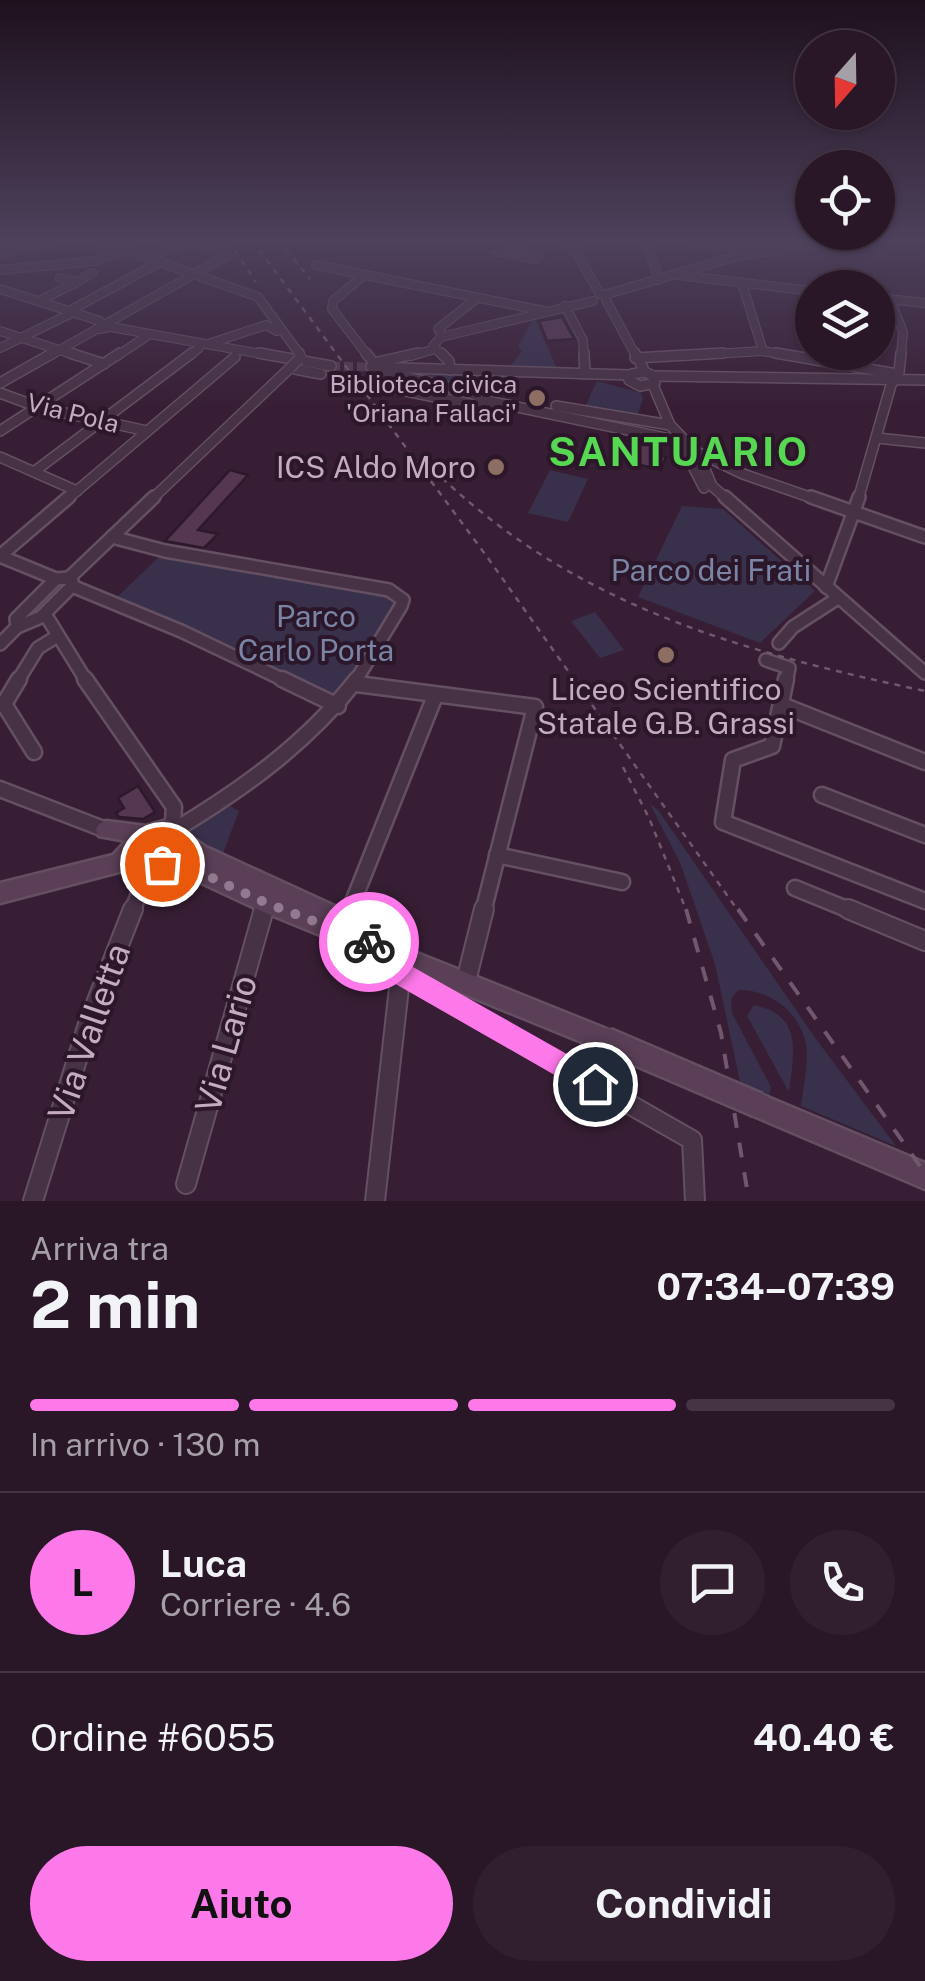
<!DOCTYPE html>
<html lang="it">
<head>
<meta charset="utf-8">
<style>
	:root { --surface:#291627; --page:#311f2f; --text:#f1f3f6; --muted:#a59fa7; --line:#453544; --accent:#fd78e9 }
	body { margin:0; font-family:"Public Sans",sans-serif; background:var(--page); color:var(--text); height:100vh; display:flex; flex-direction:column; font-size:38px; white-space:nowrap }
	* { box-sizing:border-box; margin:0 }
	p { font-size:32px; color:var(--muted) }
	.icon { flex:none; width:55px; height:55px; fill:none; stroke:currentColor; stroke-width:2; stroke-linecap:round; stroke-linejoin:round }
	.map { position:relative; height:1201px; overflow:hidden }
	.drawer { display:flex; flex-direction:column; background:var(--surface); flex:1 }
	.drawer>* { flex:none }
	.needle { width:65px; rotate:200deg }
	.fabs { position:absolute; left:795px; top:30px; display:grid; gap:20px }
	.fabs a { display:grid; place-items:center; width:100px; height:100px; border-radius:50%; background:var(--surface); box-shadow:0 2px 8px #0004,0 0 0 2px var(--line); font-size:50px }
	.pin { position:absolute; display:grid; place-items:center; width:85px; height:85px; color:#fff; margin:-42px; border:5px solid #fff; border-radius:50%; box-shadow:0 2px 10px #0007 }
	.courier { position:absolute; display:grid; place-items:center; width:100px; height:100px; margin:-50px; border:8px solid #fd78e9; border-radius:50%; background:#fff; color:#222; box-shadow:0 2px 12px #0007 }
	.summary em { font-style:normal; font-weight:700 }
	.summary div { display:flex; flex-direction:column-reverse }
	.summary { display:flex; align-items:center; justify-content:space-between; height:170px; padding:0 30px }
	h1 { font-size:65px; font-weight:700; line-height:75px }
	.bar { display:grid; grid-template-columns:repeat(4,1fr); gap:15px 10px; align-content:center; height:120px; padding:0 30px }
	.bar i { height:12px; border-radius:8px; background:var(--line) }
	.bar .current { background:var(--accent) }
	.bar p { grid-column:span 4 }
	.line { display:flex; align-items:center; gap:25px; padding:0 30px; border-top:2px solid var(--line) }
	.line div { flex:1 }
	.round { display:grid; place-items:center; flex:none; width:105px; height:105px; border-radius:52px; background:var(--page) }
	.primary-button { display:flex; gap:20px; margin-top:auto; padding:20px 30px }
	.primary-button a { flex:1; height:115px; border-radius:60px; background:var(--accent); color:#111; font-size:40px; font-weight:700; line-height:115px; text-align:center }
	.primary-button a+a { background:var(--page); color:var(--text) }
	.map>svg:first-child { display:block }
	.green { fill:#39304b }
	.building { fill:#553752; stroke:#2d192b; stroke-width:2.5 }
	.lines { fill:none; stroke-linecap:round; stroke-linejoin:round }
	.street-tunnel { stroke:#533a50; stroke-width:9; stroke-dasharray:9 4; stroke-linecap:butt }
	.street-far4-casing { stroke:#654f62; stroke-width:10 }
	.street-far3-casing { stroke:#654f62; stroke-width:12 }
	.street-far2-casing { stroke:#654f62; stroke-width:16 }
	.street-far1-casing { stroke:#654f62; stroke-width:19 }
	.street-casing { stroke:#654f62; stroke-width:22 }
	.secondary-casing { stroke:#654f62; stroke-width:5 }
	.street-far4 { stroke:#473245; stroke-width:8 }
	.street-far3 { stroke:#473245; stroke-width:9 }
	.street-far2 { stroke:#473245; stroke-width:11 }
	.street-far1 { stroke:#473245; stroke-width:14 }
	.street { stroke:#473245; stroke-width:18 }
	.secondary { fill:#5a3f56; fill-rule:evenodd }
	.rail-far1 { stroke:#72576e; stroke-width:2.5; stroke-dasharray:6 6; stroke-linecap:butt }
	.rail { stroke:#72576e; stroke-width:4; stroke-dasharray:15 15; stroke-linecap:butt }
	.street-bridge-casing { stroke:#654f62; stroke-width:12; stroke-linecap:butt }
	.secondary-bridge-casing { stroke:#654f62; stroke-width:29; stroke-linecap:butt }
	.street-bridge { stroke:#473245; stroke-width:9 }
	.secondary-bridge { stroke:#5a3f56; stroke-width:24 }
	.route { fill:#fd78e9 }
	.done { stroke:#937a90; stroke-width:10; stroke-dasharray:0 18 }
	.education-dot { fill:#8d6e63; stroke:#2b1729; stroke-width:4 }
	.labels { text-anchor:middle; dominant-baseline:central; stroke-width:8; stroke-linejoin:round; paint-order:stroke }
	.far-poi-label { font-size:25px; fill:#c4abc1; stroke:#2b1729; text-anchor:end }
	.far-street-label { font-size:25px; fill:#c4abc1; stroke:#2b1729 }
	.poi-label { font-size:30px; fill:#c4abc1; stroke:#2b1729; text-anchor:end }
	.park-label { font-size:30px; fill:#7a84a5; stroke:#2b1729 }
	.near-street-label { font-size:35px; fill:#c4abc1; stroke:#2b1729 }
	.district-label { font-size:40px; font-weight:bold; letter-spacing:2.5px; fill:#57d853; stroke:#2b1729 }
</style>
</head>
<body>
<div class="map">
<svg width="925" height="1201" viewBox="0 0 925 1201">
	<rect width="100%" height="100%" fill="#371e34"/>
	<g class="green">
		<polygon points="534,317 557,369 509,368 522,351 518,347"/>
		<polygon points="400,371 507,374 501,391 496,393"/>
		<polygon points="597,381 641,393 643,399 636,419 584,409"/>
		<polygon points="550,470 588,479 568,522 528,513"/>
		<polygon points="682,506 723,509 815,591 760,643 638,597"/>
		<polygon points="161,555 385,594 396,605 351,681 335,696 115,599"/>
		<polygon points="595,612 624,650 600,658 571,621"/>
		<path d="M650,804L658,810L816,1039L896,1146L801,1106C803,1087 810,1059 805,1040C797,1010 768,989 738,990L731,999L732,1013L771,1087L768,1099L742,1091L715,964L681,865Z"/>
		<polygon points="230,806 239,811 220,861 193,845 189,831"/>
		<path d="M754,1005C803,1015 794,1052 789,1092L747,1016Z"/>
	</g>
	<g class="building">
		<polygon points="525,242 546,256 538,266 495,258 484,251"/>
		<polygon points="562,317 574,339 547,341 539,321"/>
		<polygon points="608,434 661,445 657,454 666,457 661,470 628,462 638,445"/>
		<polygon points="230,470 248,475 198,530 218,534 204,548 165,541"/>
		<polygon points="138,786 155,812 143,819 119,817 116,813 124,808 118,798"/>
	</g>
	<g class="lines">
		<polyline class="street-tunnel" points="331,366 371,367"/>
		<g class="street-far4-casing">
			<g id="street-far4">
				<polyline points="98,240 258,297 301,356"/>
				<polyline points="569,240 600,294"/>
				<polyline points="646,240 659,280"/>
				<polyline points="687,240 744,249"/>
				<polyline points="750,248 761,240"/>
				<polyline points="0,254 56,240"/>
				<polyline points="316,265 544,311"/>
				<polyline points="0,270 96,261 125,249"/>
				<polyline points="678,275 812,291"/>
				<polyline points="363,276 333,301 332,309 368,356"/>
				<polyline points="77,282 92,273"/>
				<polyline points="742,283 763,351"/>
				<polyline points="0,289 100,321"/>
				<polyline points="604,295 737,256 849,240"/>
				<polyline points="878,298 925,303"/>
				<polyline points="890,299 903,332 901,356"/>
				<polyline points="606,300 636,356"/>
				<polyline points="39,301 77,282 60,278"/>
				<polyline points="565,306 583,340 584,356"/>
				<polyline points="71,310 160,262"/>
				<polyline points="99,329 111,327 273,356"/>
				<polyline points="0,331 78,356"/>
				<polyline points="443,336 438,329 477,298"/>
				<polyline points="208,344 266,325 277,331"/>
				<polyline points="0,348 74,312"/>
				<polyline points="49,356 228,255 224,248 189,243 147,257"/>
				<polyline points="117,356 147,336"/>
				<polyline points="189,356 199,348"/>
				<polyline points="411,356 435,349"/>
				<polyline points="443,356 433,346 441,337 593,301"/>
				<polyline points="678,356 763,351 790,356"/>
			</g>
		</g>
		<g class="street-far3-casing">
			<g id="street-far3">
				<polyline points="70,353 104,364"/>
				<polyline points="259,353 331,366"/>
				<polyline points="299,353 299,359"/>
				<polyline points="366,353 374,363 418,353"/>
				<polyline points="441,353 449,361 450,370"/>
				<polyline points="584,353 585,374"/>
				<polyline points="635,353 645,372"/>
				<polyline points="776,353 897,374"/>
				<polyline points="635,358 723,353"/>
				<polyline points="371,367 630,375"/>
				<polyline points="295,369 321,374"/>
				<polyline points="379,371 466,391 488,401 680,441"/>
				<polygon points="645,372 655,377 655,383 640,386 629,380 632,374"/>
				<polyline points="654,376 925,380"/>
				<polyline points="0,383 53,353"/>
				<polyline points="653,385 670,425 699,455 712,486 728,500"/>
				<polyline points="386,387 490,408"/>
				<polyline points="0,393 38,407 147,431"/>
				<polyline points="556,406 670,425"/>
				<polyline points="0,431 120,353"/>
				<polyline points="877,438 925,443"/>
				<polyline points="681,443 704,488"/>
				<polyline points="699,453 743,474 818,500"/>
				<polyline points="0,457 77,491"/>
				<polyline points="35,471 192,353"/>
				<polyline points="66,500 235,357"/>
				<polyline points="151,500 290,368"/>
				<polyline points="858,500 891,385 899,372 901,353"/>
			</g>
		</g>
		<g class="street-far2-casing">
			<g id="street-far2">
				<polyline points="725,497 925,673"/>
				<polyline points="811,497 925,537"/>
				<polyline points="112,537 165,551 389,590 403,600 401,606 355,682"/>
				<polyline points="0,556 69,497"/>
				<polyline points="0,556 56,579"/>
				<polyline points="69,578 154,497"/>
				<polyline points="72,586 181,631 288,682"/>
				<polyline points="826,587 859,497"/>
				<polyline points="45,614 87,682"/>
				<polyline points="17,627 41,617 72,586 72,581"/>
				<polyline points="17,627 16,619 56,579 69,578"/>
				<polyline points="779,643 793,627 838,598"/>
				<polyline points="0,644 17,627"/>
				<polyline points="766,660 789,668 786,682"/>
				<polyline points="17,682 38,648 56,637"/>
			</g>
		</g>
		<g class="street-far1-casing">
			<g id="street-far1">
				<polyline points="19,679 4,704 34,752"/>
				<polyline points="85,679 174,807 173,822 167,829"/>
				<polyline points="282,679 338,706"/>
				<polyline points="786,679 772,746 733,760 723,822 925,901"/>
				<polyline points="357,684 535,707 483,912"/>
				<polyline points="782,705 925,762"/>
				<polyline points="0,789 106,830"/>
				<polyline points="822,795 925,835"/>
				<path d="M173,831C243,789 306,744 357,679"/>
				<polyline points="497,855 622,882"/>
				<polyline points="795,888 854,912"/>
				<polyline points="132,912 150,865"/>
				<polyline points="263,912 266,903"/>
				<polyline points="349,912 435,696"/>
			</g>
		</g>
		<g class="street-casing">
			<g id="street">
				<polyline points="848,909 925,941"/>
				<polyline points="344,925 350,909"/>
				<polyline points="401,974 692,1140 695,1201"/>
				<polyline points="466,981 484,909"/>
				<polyline points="186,1184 264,909"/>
				<polyline points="33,1201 89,1021 133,909"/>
				<polyline points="375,1201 401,970"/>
			</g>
		</g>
		<g class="secondary-casing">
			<g id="secondary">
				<path d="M167,820L206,847L352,914L370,926L372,935L614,1032L618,1040L614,1048L606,1052L259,910L180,873L164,869L150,874L134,868L0,903V883L113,855L126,841L99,836L96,830L99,824L106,821L146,826ZM164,839L187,857L170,849L148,855L146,848L152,842Z"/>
				<polygon points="758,1093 925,1163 925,1189 749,1114 746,1105 749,1096"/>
			</g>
		</g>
		<use href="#street-far4" class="street-far4"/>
		<use href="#street-far3" class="street-far3"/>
		<use href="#street-far2" class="street-far2"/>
		<use href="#street-far1" class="street-far1"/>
		<use href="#street" class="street"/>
		<use href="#secondary" class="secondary"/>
		<g class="rail-far1">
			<polyline points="228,240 256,282"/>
			<polyline points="252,240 485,554 739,912"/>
			<polyline points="278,240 310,279"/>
			<path d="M442,478C581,608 743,652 925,691"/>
			<polyline points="623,767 649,818 687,912"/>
		</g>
		<g class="rail">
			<polyline points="686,909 721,1033 749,1201"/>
			<polyline points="738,909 925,1173"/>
		</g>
		<g class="street-bridge-casing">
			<polyline id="street-bridge" points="290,368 299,359"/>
		</g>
		<g class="secondary-bridge-casing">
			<polyline id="secondary-bridge" points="606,1040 758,1105"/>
		</g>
		<use href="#street-bridge" class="street-bridge"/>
		<use href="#secondary-bridge" class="secondary-bridge"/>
	</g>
	<linearGradient id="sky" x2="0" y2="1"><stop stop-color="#1e101d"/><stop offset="0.59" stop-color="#4d415c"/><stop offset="1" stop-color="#4d415c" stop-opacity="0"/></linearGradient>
	<rect width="925" height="408" fill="url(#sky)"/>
	<polygon class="route" points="369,931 411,948 413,967 604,1075 608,1084 604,1093 595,1097 586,1093 392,982 390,963 361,951 357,942 361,934"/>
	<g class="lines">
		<polyline class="done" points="162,864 182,864 266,903 369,942"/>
	</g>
	<g class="education-dot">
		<circle cx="537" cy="398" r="10"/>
		<circle cx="496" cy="467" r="10"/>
		<circle cx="666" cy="655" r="10"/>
	</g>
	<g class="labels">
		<g class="far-poi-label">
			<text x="517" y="384">Biblioteca civica<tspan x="517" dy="29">'Oriana Fallaci'</tspan></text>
		</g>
		<g class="far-street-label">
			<text transform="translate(73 413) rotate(14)">Via Pola</text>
		</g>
		<g class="poi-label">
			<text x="476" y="467">ICS Aldo Moro</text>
			<text x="666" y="689" text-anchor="middle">Liceo Scientifico<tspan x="666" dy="34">Statale G.B. Grassi</tspan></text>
		</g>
		<g class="park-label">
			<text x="711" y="570">Parco dei Frati</text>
			<text x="316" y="616">Parco<tspan x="316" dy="34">Carlo Porta</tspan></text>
		</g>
		<g class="near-street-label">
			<text transform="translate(89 1032) rotate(-71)">Via Valletta</text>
			<text transform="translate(226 1044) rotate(-74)">Via Lario</text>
		</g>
		<g class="district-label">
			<text x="679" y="451">SANTUARIO</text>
		</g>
	</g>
</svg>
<div class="fabs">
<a><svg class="needle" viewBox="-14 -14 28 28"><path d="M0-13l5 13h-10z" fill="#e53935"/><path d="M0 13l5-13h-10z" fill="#a59fa7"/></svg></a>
<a><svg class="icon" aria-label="locate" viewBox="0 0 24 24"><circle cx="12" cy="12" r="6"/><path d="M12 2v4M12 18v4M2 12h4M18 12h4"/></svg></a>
<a><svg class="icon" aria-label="layers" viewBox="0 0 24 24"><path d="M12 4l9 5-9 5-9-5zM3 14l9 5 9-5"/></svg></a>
</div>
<div class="pin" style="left:162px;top:864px;background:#ea580c"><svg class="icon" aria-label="bag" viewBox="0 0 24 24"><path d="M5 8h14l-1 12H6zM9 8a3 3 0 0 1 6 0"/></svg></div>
<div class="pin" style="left:595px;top:1084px;background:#1f2937"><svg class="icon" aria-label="home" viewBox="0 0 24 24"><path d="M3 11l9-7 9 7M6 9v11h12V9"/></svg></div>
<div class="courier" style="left:369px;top:942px"><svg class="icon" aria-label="bike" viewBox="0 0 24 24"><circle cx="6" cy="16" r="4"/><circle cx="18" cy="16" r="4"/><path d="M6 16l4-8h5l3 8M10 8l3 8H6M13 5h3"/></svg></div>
</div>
<section class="drawer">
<div class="summary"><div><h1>2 min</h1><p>Arriva tra</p></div><em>07:34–07:39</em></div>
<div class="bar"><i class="current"></i><i class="current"></i><i class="current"></i><i></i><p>In arrivo · 130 m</p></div>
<div class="line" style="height:180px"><b class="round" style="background:var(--accent);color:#111">L</b><div><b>Luca</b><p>Corriere · 4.6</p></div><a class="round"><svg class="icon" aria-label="chat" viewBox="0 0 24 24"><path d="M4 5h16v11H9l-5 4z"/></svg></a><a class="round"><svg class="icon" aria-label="phone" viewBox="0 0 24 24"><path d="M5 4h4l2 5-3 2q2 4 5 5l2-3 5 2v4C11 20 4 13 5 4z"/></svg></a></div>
<div class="line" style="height:130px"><div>Ordine #6055</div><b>40.40 €</b></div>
<div class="primary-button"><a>Aiuto</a><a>Condividi</a></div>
</section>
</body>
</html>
